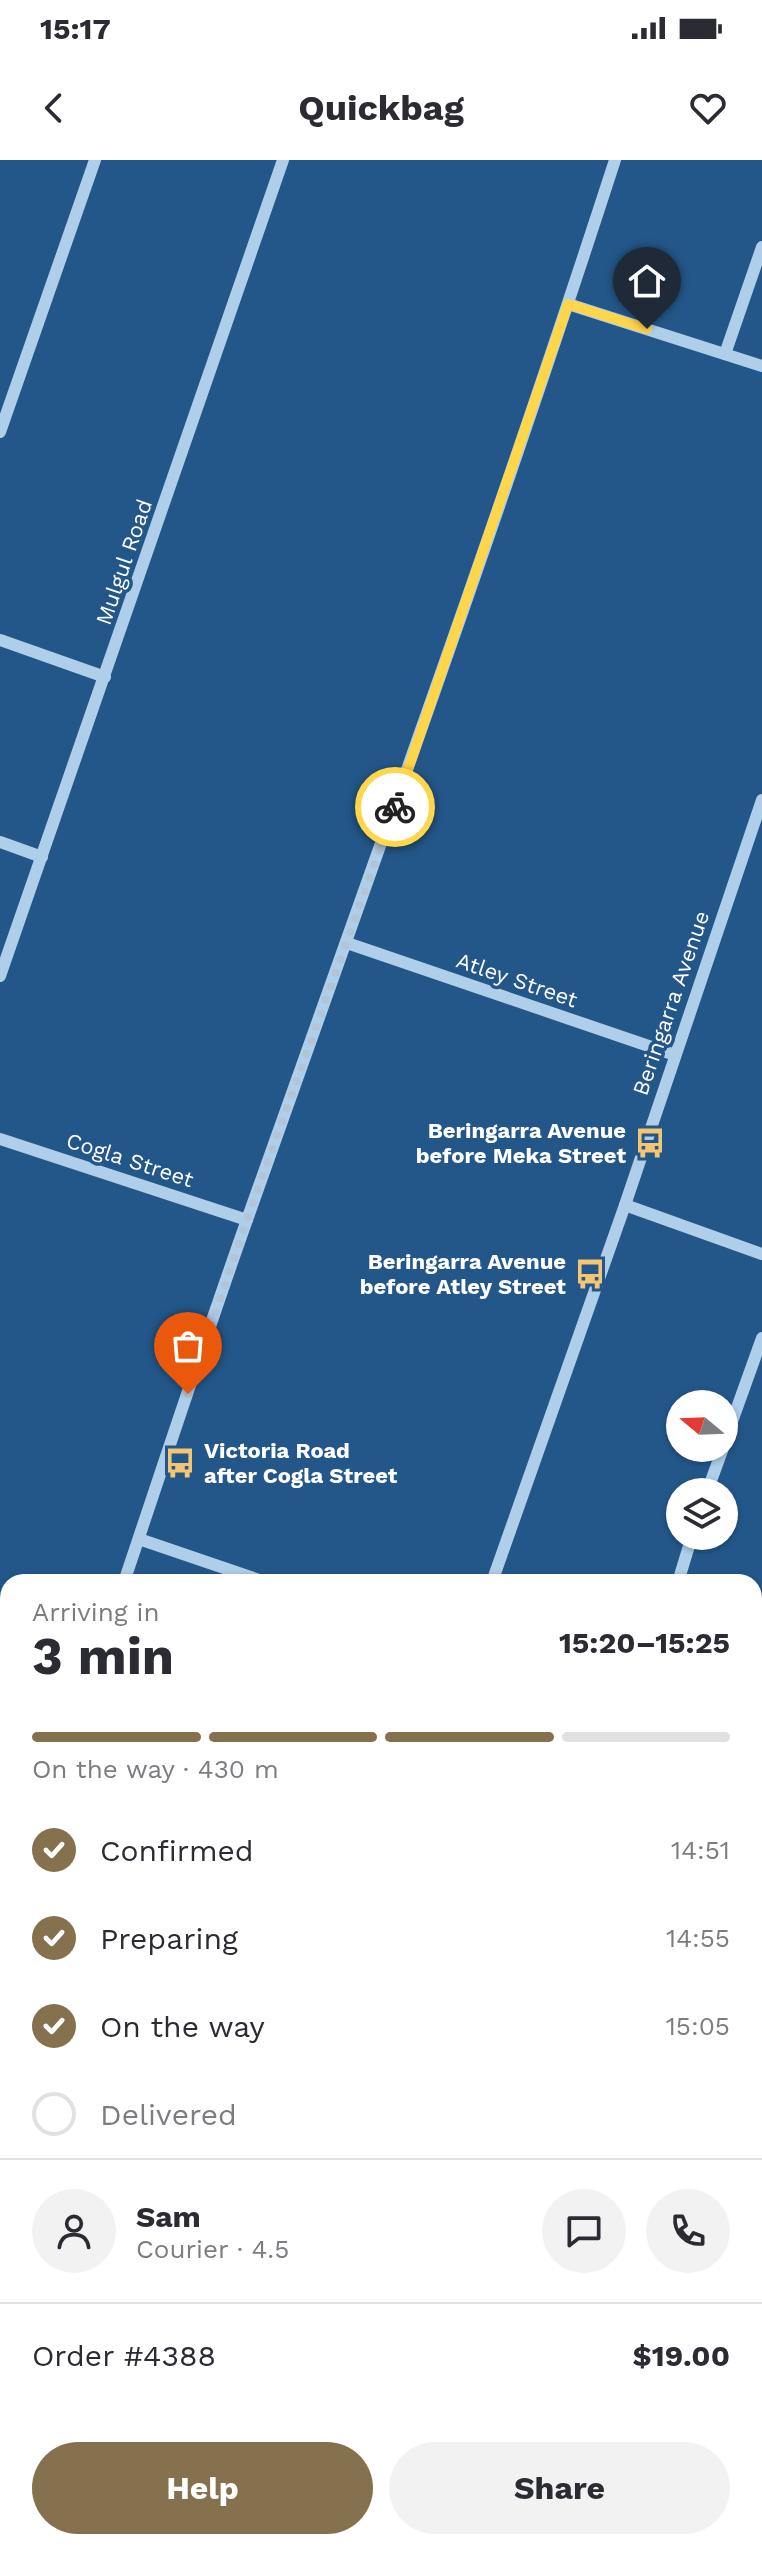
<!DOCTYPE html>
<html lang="en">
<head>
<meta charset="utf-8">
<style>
	:root { --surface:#fff; --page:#f2f2f3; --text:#2b2b33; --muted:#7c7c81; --line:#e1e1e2; --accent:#86714f }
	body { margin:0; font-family:"Work Sans",sans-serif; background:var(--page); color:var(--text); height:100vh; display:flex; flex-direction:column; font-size:30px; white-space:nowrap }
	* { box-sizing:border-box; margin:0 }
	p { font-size:26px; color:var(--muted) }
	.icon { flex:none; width:44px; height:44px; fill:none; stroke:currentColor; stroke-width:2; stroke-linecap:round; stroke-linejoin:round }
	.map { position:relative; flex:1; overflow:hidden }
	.sheet { position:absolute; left:0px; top:1414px; width:762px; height:976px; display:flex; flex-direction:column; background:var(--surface); border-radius:24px 24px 0 0; box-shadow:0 2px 6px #0004 }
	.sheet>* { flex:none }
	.needle { width:52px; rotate:289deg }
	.tools { position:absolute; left:666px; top:1230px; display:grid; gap:16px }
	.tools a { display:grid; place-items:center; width:72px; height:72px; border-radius:50%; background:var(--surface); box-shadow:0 2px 6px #0004; font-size:40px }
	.pin { position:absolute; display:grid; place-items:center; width:68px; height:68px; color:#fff; margin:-82px -34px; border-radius:50% 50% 50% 0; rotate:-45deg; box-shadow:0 0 8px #0007 }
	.pin .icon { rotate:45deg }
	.courier { position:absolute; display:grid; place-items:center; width:80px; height:80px; margin:-40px; border:6px solid #ffd54a; border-radius:50%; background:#fff; color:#222; box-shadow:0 2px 10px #0007 }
	.head em { font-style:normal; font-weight:700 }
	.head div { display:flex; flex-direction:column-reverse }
	.head { display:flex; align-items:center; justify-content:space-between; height:136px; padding:0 32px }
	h1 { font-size:52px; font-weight:700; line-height:60px }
	.bar { display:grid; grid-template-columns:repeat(4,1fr); gap:12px 8px; align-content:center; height:96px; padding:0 32px }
	.bar i { height:10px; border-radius:6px; background:var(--line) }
	.bar .current { background:var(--accent) }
	.bar p { grid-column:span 4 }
	.line { display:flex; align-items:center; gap:20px; padding:0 32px; border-top:2px solid var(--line) }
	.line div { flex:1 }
	.round { display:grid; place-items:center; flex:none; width:84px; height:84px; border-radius:42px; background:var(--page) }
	ol { padding:0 32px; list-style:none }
	li { display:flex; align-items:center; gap:24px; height:88px }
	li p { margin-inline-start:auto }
	li .icon { padding:8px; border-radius:50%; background:var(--accent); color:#fff; stroke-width:4 }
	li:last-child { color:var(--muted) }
	li i { width:44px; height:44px; border:4px solid var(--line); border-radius:50% }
	.cta { display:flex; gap:16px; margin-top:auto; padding:16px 32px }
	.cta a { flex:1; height:92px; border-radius:48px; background:var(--accent); color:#fff; font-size:32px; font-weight:700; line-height:92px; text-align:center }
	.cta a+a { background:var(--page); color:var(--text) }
	.status { display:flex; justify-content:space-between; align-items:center; height:56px; padding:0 40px; background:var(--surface); direction:ltr }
	.status svg { height:22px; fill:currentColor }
	header { display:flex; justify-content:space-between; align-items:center; height:104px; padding:0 32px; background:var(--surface); font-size:36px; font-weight:700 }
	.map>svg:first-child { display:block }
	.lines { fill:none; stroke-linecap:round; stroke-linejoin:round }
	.minor { stroke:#afceea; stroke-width:12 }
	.major { stroke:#f3f8fe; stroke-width:16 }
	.highway { stroke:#fff; stroke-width:18 }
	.done { stroke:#b2c4d6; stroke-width:8; stroke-dasharray:0 14.4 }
	.route { stroke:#ffd54a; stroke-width:10 }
	.labels { text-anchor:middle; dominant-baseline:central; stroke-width:7; stroke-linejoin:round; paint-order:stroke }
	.street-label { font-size:22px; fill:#fff; stroke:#235789 }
	.poi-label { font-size:22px; font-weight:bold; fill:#fff; stroke:#235789; text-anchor:end }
</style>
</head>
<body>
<div class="status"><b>15:17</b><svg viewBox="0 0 49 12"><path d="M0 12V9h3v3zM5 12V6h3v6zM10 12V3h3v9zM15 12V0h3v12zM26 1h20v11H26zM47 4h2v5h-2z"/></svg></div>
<header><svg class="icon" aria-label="back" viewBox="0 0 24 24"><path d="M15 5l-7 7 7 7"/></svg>Quickbag<svg class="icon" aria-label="heart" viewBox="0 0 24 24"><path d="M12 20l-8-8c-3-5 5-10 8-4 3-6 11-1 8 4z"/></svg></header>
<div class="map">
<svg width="762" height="2390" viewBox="0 0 762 2390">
	<rect width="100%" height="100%" fill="#235789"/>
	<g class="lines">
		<g class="minor">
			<polyline points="568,144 762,206"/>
			<polyline points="725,194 762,87"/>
			<polyline points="0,272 95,0"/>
			<polyline points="0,480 105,517"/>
			<polyline points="0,682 42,697"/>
			<polyline points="347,783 675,895"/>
			<polyline points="0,816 283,0"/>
			<polyline points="0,979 247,1060"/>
			<polyline points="625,1045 762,1094"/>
			<polyline points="724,1284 762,1178"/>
			<polyline points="707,1332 723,1288"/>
			<polyline points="139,1379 265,1422"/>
			<path d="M124,1422C165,1300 205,1178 248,1057C373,705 500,355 615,0"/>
			<polyline points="492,1422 625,1045 762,640"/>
			<polyline points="678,1422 692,1376"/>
			<polyline points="754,1587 762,1589"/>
			<polyline points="754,1782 762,1759"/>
			<polyline points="0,1786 8,1763"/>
			<polyline points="754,1866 762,1869"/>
			<polyline points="754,1952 762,1933"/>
			<polyline points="152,2382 152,2390"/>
		</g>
		<g class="major">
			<polyline points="754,2234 762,2235"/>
			<polyline points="754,2262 762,2264"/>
			<polyline points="0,2286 8,2285"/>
			<polyline points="0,2306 8,2305"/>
		</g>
		<g class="highway">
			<polyline points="754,2219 762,2215"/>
			<path d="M754,2281C762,2311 758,2358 756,2390"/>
		</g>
	</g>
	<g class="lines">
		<polyline class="done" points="188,1234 247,1060 395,647"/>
		<polyline class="route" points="395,647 568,144 647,169"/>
	</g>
	<defs>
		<g id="bus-bare" transform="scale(2.4)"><path d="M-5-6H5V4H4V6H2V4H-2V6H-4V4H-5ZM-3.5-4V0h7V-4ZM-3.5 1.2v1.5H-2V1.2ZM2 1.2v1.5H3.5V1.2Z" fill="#f5c672" stroke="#235789" stroke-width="2.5" paint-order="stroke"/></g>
	</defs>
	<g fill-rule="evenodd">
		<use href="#bus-bare" x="650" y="983"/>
		<use href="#bus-bare" x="590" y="1114"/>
		<use href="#bus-bare" x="180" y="1303"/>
	</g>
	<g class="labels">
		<g class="street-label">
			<text transform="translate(124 402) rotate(-71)">Mulgul Road</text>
			<text transform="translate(517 820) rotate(19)">Atley Street</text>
			<text transform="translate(671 843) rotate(-71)">Beringarra Avenue</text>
			<text transform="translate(130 1000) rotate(18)">Cogla Street</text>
		</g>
		<g class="poi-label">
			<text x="626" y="970">Beringarra Avenue<tspan x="626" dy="25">before Meka Street</tspan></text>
			<text x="566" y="1101">Beringarra Avenue<tspan x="566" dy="25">before Atley Street</tspan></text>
			<text x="204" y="1290" text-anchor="start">Victoria Road<tspan x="204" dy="25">after Cogla Street</tspan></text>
		</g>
	</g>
</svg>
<div class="tools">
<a><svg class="needle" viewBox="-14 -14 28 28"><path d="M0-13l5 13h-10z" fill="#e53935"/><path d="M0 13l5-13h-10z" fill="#7c7c81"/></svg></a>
<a><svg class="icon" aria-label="layers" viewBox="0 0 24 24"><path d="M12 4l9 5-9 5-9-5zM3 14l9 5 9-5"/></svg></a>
</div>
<div class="pin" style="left:188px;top:1234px;background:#ea580c"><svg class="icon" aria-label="bag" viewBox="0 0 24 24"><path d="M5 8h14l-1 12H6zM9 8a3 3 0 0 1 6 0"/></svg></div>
<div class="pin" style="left:647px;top:169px;background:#1f2937"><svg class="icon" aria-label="home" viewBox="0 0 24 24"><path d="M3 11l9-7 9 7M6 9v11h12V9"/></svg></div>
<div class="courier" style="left:395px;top:647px"><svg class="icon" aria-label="bike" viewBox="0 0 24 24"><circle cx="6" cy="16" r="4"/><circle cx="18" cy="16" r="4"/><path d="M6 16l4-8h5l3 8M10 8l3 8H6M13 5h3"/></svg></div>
<section class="sheet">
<div class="head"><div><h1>3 min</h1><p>Arriving in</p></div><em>15:20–15:25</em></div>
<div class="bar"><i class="current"></i><i class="current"></i><i class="current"></i><i></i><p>On the way · 430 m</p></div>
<ol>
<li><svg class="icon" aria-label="check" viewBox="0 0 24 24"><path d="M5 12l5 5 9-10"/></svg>Confirmed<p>14:51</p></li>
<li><svg class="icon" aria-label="check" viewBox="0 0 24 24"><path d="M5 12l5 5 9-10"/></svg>Preparing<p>14:55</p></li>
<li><svg class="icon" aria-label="check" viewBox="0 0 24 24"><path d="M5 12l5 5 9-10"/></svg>On the way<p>15:05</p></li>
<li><i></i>Delivered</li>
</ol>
<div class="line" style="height:144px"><a class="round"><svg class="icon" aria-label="person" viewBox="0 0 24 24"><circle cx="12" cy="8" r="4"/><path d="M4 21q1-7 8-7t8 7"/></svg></a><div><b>Sam</b><p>Courier · 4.5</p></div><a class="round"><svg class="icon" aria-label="chat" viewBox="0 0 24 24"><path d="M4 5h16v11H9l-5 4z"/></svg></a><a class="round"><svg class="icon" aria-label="phone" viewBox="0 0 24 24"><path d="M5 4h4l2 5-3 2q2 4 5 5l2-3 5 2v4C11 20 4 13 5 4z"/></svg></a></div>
<div class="line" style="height:104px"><div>Order #4388</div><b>$19.00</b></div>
<div class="cta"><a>Help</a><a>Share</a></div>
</section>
</div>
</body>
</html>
